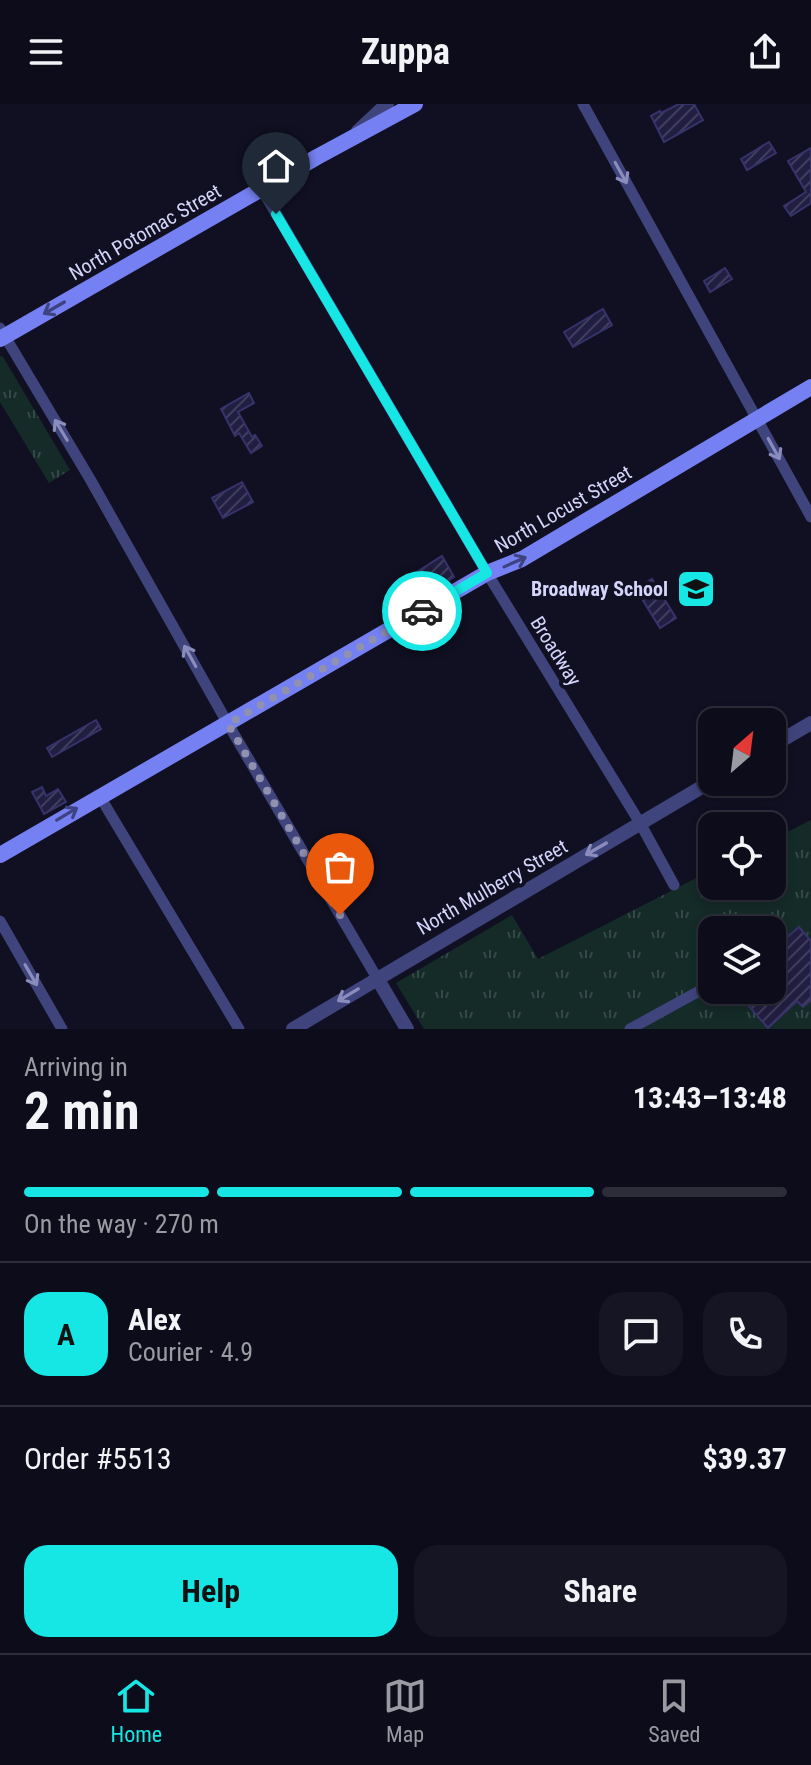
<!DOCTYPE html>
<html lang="en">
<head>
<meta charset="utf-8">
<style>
	:root { --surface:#0d0c1a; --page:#161523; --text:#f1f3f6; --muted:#9a9ba2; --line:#2d2c39; --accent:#16e6e4 }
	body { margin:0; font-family:"Roboto Condensed",sans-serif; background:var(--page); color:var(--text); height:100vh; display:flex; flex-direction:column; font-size:30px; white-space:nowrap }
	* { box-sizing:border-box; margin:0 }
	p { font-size:26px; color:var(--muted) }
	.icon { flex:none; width:44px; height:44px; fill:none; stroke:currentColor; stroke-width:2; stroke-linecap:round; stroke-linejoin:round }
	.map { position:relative; height:925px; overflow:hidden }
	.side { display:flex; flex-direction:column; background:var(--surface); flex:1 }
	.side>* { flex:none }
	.needle { width:52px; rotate:28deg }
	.fabs { position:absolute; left:698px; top:604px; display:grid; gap:16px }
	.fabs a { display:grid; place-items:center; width:88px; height:88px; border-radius:16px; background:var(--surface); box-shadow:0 4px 12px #0003,0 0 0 2px var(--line); font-size:40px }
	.pin { position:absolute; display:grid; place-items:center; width:68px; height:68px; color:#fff; margin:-82px -34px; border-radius:50% 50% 50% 0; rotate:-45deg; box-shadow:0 0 8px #0007 }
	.pin .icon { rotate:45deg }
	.courier { position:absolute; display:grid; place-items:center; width:80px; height:80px; margin:-40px; border:6px solid #16e6e4; border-radius:50%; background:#fff; color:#222; box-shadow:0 2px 10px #0007 }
	.summary em { font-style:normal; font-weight:700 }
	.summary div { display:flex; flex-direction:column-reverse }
	.summary { display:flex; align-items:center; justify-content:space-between; height:136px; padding:0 24px }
	h1 { font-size:52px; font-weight:700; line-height:60px }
	.bar { display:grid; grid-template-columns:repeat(4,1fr); gap:12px 8px; align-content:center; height:96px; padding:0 24px }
	.bar i { height:10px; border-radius:6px; background:var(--line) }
	.bar .selected { background:var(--accent) }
	.bar p { grid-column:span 4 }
	.line { display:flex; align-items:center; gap:20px; padding:0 24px; border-top:2px solid var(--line) }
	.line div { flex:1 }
	.round { display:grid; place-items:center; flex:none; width:84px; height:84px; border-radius:24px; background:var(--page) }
	.action { display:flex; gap:16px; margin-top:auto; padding:16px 24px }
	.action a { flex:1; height:92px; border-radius:24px; background:var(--accent); color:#111; font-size:32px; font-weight:700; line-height:92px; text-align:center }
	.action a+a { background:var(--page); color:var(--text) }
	header { display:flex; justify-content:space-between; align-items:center; height:104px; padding:0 24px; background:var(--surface); font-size:36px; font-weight:700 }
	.dock { display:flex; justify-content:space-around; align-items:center; height:112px; border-top:2px solid var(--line); background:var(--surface); font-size:22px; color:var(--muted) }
	.dock a { display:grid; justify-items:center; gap:4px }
	.dock .selected { color:var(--accent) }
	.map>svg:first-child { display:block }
	.park { fill:url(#park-tufts); fill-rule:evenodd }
	.building { fill:url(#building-hatch); stroke:#37326b; stroke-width:2 }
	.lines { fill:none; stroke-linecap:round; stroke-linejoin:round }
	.minor { stroke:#3f447d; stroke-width:11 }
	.tertiary { stroke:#3f447d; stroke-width:14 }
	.secondary { stroke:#7580f2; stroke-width:16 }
	.oneway { stroke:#8a8cbc }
	.oneway2 { stroke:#3e4280 }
	.done { stroke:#9090af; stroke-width:8; stroke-dasharray:0 14.4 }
	.route { stroke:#16e6e4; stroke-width:10 }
	.labels { text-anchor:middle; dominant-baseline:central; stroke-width:8; stroke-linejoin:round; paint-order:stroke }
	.street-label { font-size:20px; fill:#d5d5fb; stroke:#111022 }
	.poi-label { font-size:20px; font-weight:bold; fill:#d5d5fb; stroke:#111022; text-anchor:end }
</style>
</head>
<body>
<header><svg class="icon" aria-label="menu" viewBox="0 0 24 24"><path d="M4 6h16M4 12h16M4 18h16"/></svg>Zuppa<svg class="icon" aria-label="share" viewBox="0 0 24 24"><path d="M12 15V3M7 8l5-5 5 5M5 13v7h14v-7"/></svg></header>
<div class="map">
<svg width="811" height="925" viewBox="0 0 811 925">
	<defs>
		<pattern id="park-tufts" width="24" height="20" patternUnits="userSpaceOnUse" patternTransform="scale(2)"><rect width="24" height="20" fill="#142b28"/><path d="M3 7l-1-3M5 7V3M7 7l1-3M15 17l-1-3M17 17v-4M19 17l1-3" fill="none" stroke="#354948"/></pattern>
		<pattern id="building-hatch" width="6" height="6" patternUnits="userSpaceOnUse" patternTransform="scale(2)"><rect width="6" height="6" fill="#211e41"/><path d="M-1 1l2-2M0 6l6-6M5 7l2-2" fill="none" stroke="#403e5d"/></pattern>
	</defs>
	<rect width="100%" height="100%" fill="#111022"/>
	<g class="park">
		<polygon points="0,252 3,253 70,366 49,379 0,298"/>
		<path d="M811,716V925H424L396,879L512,811L538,855L712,766V782H772V736ZM712,826H772V886H712Z"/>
	</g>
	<g class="building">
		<polygon points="679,0 694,0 703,16 664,38 651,12 660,7 661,9"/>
		<polygon points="769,38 776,49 747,66 741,55"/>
		<polygon points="811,44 811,99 791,112 784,102 806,88 788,57"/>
		<polygon points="725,164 732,175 710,188 704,177"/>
		<polygon points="603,205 612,221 573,243 564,228"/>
		<polygon points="249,289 254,299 238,308 252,333 255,331 262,342 251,349 239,329 235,332 221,305"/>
		<polygon points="242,378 253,398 223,414 212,394"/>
		<polygon points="442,452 454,473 420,494 414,483 417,480 412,471"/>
		<polygon points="652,475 676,514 660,524 636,485"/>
		<polygon points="96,616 101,625 52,653 47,644"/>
		<polygon points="42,683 46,692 58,685 66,698 44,710 32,688"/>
		<polygon points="799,823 811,837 811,896 803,903 797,897 768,924 741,893 750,886 772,886 772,846"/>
	</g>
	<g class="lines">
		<g class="minor">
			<polyline points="583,0 811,413"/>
			<polyline points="261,84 487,469 640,719 674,781"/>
			<polyline points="0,224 90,375 228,620 377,874"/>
			<polyline points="99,691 239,925"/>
			<polyline points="0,817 62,925"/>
			<polyline points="630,925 712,880"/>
		</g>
		<g class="tertiary">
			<polyline points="358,27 387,0"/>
			<polyline points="772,642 811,619"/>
			<polyline points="377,874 407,925"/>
			<polyline points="293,925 712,677"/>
		</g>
		<g class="secondary">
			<polyline points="0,235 317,53 415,0"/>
			<polyline points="0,751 487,469 522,455 811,283"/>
		</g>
	</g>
	<defs><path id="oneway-shaft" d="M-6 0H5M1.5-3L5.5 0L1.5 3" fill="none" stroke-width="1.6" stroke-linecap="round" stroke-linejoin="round" transform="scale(2)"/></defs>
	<g class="oneway">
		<use href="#oneway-shaft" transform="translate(621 69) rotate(61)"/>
		<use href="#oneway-shaft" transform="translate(61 326) rotate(-121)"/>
		<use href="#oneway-shaft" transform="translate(774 345) rotate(61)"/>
		<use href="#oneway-shaft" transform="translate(190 552) rotate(-119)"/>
		<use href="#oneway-shaft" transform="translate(596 745) rotate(150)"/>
		<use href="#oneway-shaft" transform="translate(31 871) rotate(60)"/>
		<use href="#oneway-shaft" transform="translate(348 891) rotate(149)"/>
	</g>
	<g class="oneway2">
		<use href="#oneway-shaft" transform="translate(54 204) rotate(150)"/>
		<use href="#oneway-shaft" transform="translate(515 458) rotate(-24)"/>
		<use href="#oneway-shaft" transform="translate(67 710) rotate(-31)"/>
	</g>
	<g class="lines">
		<polyline class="done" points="340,811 228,620 422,507"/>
		<polyline class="route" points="276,110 487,469 422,507"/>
	</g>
	<defs>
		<g id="school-square" transform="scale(2)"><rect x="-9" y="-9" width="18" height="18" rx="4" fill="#16e6e4" stroke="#111022"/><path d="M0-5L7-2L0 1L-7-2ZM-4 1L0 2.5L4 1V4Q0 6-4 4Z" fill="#111"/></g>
	</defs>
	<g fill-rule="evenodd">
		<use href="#school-square" x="696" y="485"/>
	</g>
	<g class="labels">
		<g class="street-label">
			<text transform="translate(145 128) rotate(-30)">North Potomac Street</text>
			<text transform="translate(563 405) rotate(-30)">North Locust Street</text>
			<text transform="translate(556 547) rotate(58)">Broadway</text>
			<text transform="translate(492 783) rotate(-30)">North Mulberry Street</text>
		</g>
		<g class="poi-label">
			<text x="668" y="485">Broadway School</text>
		</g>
	</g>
</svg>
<div class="fabs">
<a><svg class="needle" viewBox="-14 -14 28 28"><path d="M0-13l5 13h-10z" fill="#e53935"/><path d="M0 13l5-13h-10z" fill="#9a9ba2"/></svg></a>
<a><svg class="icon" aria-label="locate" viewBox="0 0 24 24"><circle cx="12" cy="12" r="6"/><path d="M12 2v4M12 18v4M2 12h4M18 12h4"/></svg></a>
<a><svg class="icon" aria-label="layers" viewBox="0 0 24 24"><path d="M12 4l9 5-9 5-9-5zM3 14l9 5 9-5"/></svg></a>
</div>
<div class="pin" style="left:340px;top:811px;background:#ea580c"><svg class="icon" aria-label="bag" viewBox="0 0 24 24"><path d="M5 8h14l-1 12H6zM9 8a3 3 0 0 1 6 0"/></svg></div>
<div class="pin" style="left:276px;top:110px;background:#1f2937"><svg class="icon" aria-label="home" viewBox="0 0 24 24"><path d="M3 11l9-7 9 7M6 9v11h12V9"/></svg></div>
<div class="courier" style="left:422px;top:507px"><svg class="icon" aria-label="car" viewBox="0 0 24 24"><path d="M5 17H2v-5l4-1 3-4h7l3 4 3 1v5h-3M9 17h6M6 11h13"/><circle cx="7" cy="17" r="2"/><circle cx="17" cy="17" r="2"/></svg></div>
</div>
<section class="side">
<div class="summary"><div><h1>2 min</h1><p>Arriving in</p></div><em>13:43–13:48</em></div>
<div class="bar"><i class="selected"></i><i class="selected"></i><i class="selected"></i><i></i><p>On the way · 270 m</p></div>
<div class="line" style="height:144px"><b class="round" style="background:var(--accent);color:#111">A</b><div><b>Alex</b><p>Courier · 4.9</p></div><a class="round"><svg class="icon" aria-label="chat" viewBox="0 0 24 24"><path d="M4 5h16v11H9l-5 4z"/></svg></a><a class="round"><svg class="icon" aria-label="phone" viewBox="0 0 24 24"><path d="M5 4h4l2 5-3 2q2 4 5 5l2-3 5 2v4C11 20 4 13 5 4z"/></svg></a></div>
<div class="line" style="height:104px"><div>Order #5513</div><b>$39.37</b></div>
<div class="action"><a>Help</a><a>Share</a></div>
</section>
<nav class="dock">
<a class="selected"><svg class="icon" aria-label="home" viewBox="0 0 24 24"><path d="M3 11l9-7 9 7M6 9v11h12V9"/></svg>Home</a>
<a><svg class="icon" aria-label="map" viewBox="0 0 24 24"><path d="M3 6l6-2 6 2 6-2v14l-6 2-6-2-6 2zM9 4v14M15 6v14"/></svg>Map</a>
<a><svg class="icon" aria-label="saved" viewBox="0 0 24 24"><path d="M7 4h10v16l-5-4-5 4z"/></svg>Saved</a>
</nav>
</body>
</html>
